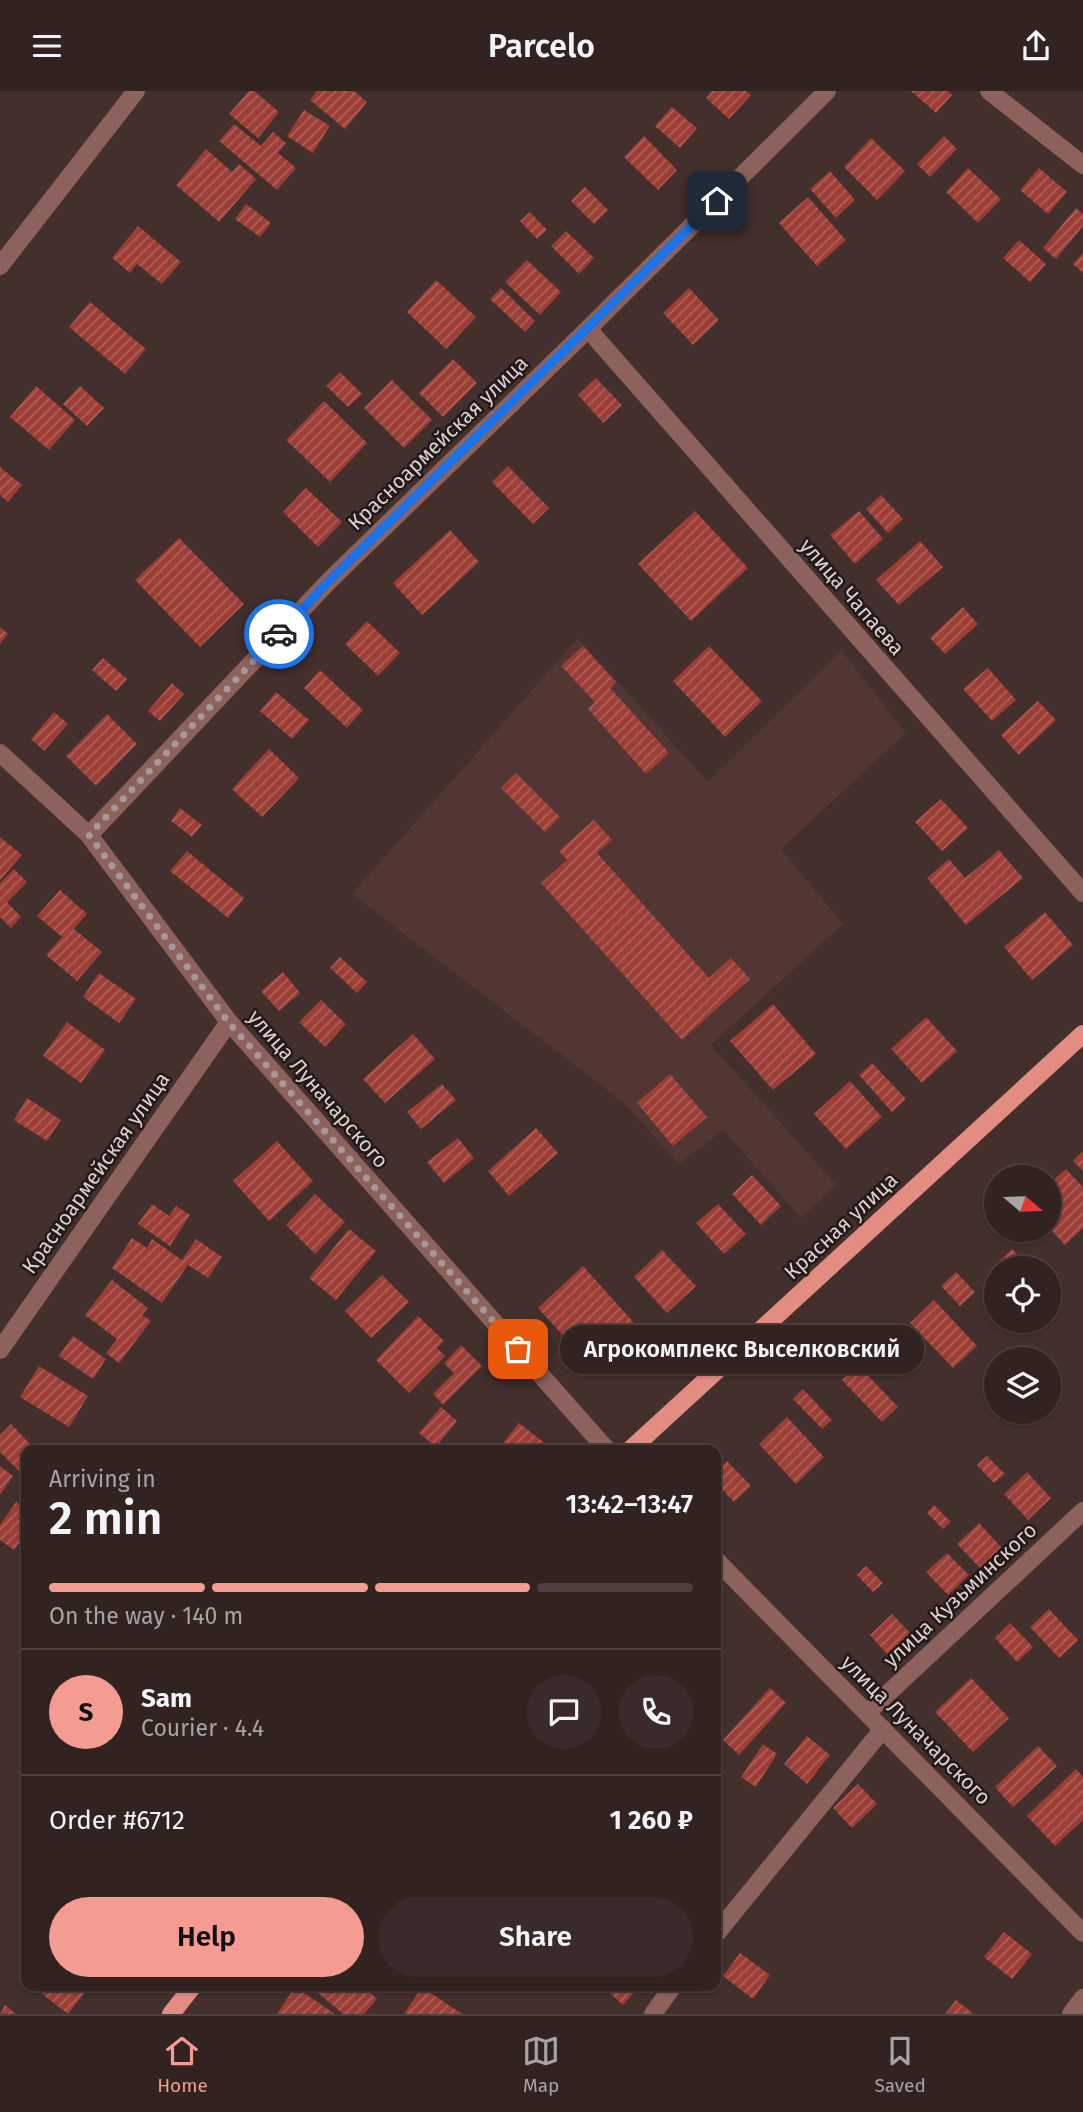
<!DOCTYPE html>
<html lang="en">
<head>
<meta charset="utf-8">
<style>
	:root { --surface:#322321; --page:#3a2b2a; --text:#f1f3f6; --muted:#a8a4a5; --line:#4d403f; --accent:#f59c92 }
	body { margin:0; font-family:"Fira Sans",sans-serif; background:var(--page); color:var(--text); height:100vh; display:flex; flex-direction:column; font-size:26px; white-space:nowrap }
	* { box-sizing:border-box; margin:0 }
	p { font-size:23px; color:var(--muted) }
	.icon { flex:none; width:38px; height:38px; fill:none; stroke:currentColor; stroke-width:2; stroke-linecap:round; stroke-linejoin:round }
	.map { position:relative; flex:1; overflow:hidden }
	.panel { position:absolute; left:21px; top:1354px; width:700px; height:546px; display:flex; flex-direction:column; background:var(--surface); border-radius:14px; box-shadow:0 2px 5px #0004,0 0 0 2px var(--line) }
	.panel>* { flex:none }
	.needle { width:46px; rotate:109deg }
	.tools { position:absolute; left:984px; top:1074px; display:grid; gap:14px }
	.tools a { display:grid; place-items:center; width:77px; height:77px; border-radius:50%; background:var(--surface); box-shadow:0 2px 5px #0004,0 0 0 2px var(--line); font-size:35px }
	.pin { position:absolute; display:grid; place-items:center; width:60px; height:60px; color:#fff; margin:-30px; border-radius:14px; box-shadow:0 4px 10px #0006 }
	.courier { position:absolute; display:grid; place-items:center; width:70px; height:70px; margin:-35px; border:5px solid #1a73e8; border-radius:50%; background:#fff; color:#222; box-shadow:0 2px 9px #0007 }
	.bubble { position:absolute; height:49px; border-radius:24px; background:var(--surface); box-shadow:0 2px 5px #0004,0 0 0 2px var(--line); font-size:23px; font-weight:600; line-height:49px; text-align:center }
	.headline em { font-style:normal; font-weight:600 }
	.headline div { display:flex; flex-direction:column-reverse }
	.headline { display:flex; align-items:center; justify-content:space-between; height:119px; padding:0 28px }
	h1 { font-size:46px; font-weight:600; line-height:52px }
	.bar { display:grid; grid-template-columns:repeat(4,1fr); gap:10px 7px; align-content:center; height:84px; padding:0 28px }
	.bar i { height:9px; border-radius:5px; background:var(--line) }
	.bar .on { background:var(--accent) }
	.bar p { grid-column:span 4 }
	.line { display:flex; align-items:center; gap:18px; padding:0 28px; border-top:2px solid var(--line) }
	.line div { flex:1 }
	.round { display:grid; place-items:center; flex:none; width:74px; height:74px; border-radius:37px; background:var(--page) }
	.action { display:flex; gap:14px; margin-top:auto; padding:14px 28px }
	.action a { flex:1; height:80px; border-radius:42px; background:var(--accent); color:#111; font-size:28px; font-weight:600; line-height:80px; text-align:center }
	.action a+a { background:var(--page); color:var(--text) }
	header { display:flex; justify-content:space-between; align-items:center; height:91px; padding:0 28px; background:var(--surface); font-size:32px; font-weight:600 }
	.tabs { display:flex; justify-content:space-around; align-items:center; height:98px; border-top:2px solid var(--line); background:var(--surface); font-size:19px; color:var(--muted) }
	.tabs a { display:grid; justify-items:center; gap:4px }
	.tabs .on { color:var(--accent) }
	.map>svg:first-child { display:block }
	.built { fill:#523633 }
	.building { fill:url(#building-hatch) }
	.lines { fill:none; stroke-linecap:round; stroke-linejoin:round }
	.minor { stroke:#8d625c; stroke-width:18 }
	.major { stroke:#e38c82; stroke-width:18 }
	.done { stroke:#a89895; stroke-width:7; stroke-dasharray:0 12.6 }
	.route { stroke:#1a73e8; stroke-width:9 }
	.labels { text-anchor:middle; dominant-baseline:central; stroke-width:5; stroke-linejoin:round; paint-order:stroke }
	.street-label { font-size:21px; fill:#ded0ce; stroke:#231918 }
</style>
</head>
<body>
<header><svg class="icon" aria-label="menu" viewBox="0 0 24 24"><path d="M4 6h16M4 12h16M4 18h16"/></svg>Parcelo<svg class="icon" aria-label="share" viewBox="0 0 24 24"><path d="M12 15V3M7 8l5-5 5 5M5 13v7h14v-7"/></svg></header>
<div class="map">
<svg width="1083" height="1923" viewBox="0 0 1083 1923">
	<defs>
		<pattern id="building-hatch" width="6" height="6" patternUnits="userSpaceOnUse" patternTransform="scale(1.75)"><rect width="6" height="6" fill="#9c3d36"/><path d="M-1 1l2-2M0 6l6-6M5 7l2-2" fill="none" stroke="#ae615b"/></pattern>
	</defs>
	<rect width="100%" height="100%" fill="#432f2c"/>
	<polygon class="built" points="578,547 708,691 841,559 906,642 781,758 843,833 711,954 836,1094 801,1127 723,1039 679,1073 623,1011 352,803"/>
	<g class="building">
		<polygon points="249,0 254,0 279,21 258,47 229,23"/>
		<polygon points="317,0 354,0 367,11 345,38 310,9"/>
		<polygon points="712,0 746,0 751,4 729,28 706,7"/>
		<polygon points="911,0 948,0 952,4 936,22"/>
		<polygon points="672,16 697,37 680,57 655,35"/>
		<polygon points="304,19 330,35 313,62 287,45"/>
		<polygon points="234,33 261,55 273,41 286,52 278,62 296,77 277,99 219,50"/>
		<polygon points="644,45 677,79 658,99 624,66"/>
		<polygon points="944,45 957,58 930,86 917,73"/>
		<polygon points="871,47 905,80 877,109 844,76"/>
		<polygon points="206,58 232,81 239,73 256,88 219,131 176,94"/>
		<polygon points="968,77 1001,108 978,132 946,101"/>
		<polygon points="1039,77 1067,101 1048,123 1020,99"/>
		<polygon points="830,80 855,109 836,127 810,98"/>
		<polygon points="585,96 608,119 594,133 571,110"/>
		<polygon points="808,106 846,149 817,175 779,132"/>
		<polygon points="246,113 271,132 260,146 235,128"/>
		<polygon points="1076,117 1083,123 1083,135 1056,168 1043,157"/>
		<polygon points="530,121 547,139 537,148 520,130"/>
		<polygon points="138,135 181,171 162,193 137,173 130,182 112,167"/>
		<polygon points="566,140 594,167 579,183 551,155"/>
		<polygon points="1019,149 1046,173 1030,191 1003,167"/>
		<polygon points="1083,162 1083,182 1073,173"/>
		<polygon points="527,169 561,201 540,224 505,191"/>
		<polygon points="436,189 476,226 446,258 407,221"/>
		<polygon points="501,197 535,230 525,241 490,208"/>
		<polygon points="689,197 719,229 693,254 663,222"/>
		<polygon points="90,211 146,258 125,283 69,236"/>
		<polygon points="453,268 477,292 443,326 419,302"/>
		<polygon points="340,281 362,303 348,316 326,295"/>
		<polygon points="596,287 622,314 603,332 578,304"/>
		<polygon points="392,289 432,329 404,357 364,317"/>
		<polygon points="36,295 75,329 49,359 10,326"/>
		<polygon points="80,295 104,317 87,335 63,313"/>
		<polygon points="324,310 367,352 330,391 286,349"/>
		<polygon points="508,375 549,417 533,433 492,391"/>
		<polygon points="0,376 22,394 8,411 0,404"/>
		<polygon points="306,397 342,431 318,456 283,421"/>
		<polygon points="881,404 903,428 888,442 866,418"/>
		<polygon points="695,420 748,477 691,530 638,473"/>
		<polygon points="859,420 883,448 855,473 830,444"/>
		<polygon points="450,439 479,471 422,524 393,492"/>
		<polygon points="179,447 244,513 200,556 135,489"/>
		<polygon points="920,450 943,476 899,514 876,489"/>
		<polygon points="963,516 978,533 945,563 930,547"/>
		<polygon points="367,530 400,562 378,585 345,553"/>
		<polygon points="0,536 8,543 0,553"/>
		<polygon points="583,555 616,591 610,597 669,662 646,683 588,618 595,611 561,575"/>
		<polygon points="709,555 762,610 725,646 673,590"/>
		<polygon points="103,567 127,588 116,600 92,579"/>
		<polygon points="988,577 1016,609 992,630 963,598"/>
		<polygon points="320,579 363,619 347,637 304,597"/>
		<polygon points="172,592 184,603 160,630 148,620"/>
		<polygon points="276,601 309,629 292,648 260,620"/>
		<polygon points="1038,610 1056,629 1019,664 1001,644"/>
		<polygon points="54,621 68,633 44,660 31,648"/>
		<polygon points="107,623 137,653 96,695 66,665"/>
		<polygon points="269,658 299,687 262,726 232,698"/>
		<polygon points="516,682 560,726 545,741 501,697"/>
		<polygon points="941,708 968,737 942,760 915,731"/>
		<polygon points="180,717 202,734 192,746 171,730"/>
		<polygon points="594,729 612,749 597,762 709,887 731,867 750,888 682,949 541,792 567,769 559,760"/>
		<polygon points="0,746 22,764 0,789"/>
		<polygon points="999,759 1023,787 966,834 927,787 949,768 965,787"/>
		<polygon points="187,760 244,807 228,827 170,780"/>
		<polygon points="14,778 27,791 7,811 21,826 11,837 0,826 0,792"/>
		<polygon points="60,799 87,823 74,838 102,861 77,890 46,864 62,846 37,825"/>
		<polygon points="1045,821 1073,854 1032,889 1004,856"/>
		<polygon points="340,866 367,891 357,902 330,877"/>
		<polygon points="283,881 300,902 279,920 261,900"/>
		<polygon points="99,882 136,908 119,932 83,906"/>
		<polygon points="321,909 346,933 325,956 299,931"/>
		<polygon points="773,913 816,963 773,999 730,950"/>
		<polygon points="926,926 957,960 922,992 891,958"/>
		<polygon points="67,931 105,959 81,992 43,965"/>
		<polygon points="413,943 435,968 385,1012 363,988"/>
		<polygon points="872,972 906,1008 892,1021 859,984"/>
		<polygon points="670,983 707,1026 673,1055 637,1012"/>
		<polygon points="850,990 882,1026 846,1058 814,1023"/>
		<polygon points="442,993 456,1009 421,1038 407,1021"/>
		<polygon points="27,1007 61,1029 47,1050 14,1029"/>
		<polygon points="536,1037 558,1062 509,1105 488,1080"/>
		<polygon points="458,1047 474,1067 444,1092 427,1071"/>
		<polygon points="277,1050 313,1090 269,1130 233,1090"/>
		<polygon points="1083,1060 1083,1080 1073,1070"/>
		<polygon points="1066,1078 1083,1096 1083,1137 1065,1154 1048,1136 1048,1094"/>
		<polygon points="752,1084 781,1115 761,1134 732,1103"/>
		<polygon points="315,1103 345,1131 315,1163 286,1134"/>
		<polygon points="152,1113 169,1125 176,1115 190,1124 170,1155 138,1133"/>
		<polygon points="718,1113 746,1143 724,1163 696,1132"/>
		<polygon points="349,1138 376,1160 336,1209 309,1187"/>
		<polygon points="132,1147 147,1157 152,1148 182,1169 196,1148 222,1166 208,1187 188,1174 162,1212 112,1177"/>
		<polygon points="1012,1158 1031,1178 996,1178 996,1188 989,1180"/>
		<polygon points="662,1159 696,1195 667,1222 634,1186"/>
		<polygon points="583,1175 644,1243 599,1284 538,1217"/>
		<polygon points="956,1181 975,1201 960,1215 941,1195"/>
		<polygon points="382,1184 409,1211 371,1247 345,1220"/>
		<polygon points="112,1189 148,1217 142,1224 151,1230 119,1272 106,1262 117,1248 85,1224"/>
		<polygon points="934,1209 977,1255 953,1277 910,1232"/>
		<polygon points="418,1225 444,1250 437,1257 445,1265 409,1302 376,1269"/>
		<polygon points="895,1240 918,1265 901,1281 878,1256"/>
		<polygon points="73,1245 106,1268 93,1288 59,1265"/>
		<polygon points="461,1254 482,1275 443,1314 433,1303 454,1282 444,1272"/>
		<polygon points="858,1274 898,1316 882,1331 842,1289"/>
		<polygon points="39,1275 88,1305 69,1336 20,1306"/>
		<polygon points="803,1298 832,1329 822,1338 793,1308"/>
		<polygon points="441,1316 457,1330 436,1356 419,1342"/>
		<polygon points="787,1326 824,1366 796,1393 759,1353"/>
		<polygon points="519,1332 547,1354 542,1360 497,1360"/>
		<polygon points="11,1333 37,1360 26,1360 26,1383 24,1385 0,1361 0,1344"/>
		<polygon points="987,1365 1005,1383 994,1392 977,1374"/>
		<polygon points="727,1370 751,1395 734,1411 716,1392 716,1381"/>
		<polygon points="0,1375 13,1385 0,1404"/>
		<polygon points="1027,1381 1051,1407 1028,1429 1004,1403"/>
		<polygon points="16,1411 26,1418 26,1442 14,1459 0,1449 0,1434"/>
		<polygon points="934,1414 951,1431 943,1438 927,1422"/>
		<polygon points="979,1432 1001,1456 980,1477 957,1453"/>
		<polygon points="947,1462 969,1484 948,1504 926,1481"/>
		<polygon points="866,1475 883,1492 873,1501 857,1484"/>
		<polygon points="1049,1518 1078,1549 1059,1567 1030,1536"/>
		<polygon points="892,1523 910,1542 888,1564 870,1544"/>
		<polygon points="1010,1532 1033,1556 1017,1571 995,1547"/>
		<polygon points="971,1587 1009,1627 973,1661 935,1621"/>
		<polygon points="770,1597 786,1612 739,1664 723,1649"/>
		<polygon points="807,1645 830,1664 807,1693 784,1673"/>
		<polygon points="763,1653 777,1663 756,1696 741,1686"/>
		<polygon points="1038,1655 1057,1675 1013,1716 995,1696"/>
		<polygon points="1076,1678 1083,1686 1083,1729 1055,1755 1027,1725"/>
		<polygon points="858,1693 877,1713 852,1737 833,1717"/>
		<polygon points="1004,1841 1032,1863 1012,1888 984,1866"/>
		<polygon points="740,1862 770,1884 753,1908 723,1885"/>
		<polygon points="32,1895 90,1895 68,1923"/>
		<polygon points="322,1895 363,1895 377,1908 364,1923 343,1923 317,1901"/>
		<polygon points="602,1895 640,1895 623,1914"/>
		<polygon points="295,1896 335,1923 277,1923"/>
		<polygon points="422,1896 462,1923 404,1923"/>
		<polygon points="956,1909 974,1923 945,1923"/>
		<polygon points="5,1914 16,1923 0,1923"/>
	</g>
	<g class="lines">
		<g class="minor">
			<polyline points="989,0 1083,74"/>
			<polyline points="0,175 136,0"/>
			<polyline points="588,238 1083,802"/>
			<polyline points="0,662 89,744 229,931 608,1360"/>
			<polyline points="89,744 329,490 588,238 827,0"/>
			<polyline points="0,1259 229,931"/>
			<polyline points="716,1469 1083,1842"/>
			<polyline points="867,1622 1083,1420"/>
			<polyline points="716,1843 883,1638"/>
			<polyline points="653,1923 673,1895"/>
			<polyline points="1071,1923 1083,1907"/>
		</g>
		<g class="major">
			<polyline points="629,1360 1083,943"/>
			<polyline points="171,1923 193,1895"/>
		</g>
	</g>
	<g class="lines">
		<polyline class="done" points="279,543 89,744 229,932 518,1258"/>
		<polyline class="route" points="279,543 329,490 717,110"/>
	</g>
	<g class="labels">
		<g class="street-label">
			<text transform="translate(438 352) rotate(-44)">Красноармейская улица</text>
			<text transform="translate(852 506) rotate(49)">улица Чапаева</text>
			<text transform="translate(318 998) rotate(49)">улица Луначарского</text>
			<text transform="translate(96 1082) rotate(-55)">Красноармейская улица</text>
			<text transform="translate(841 1135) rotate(-43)">Красная улица</text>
			<text transform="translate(960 1504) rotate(-43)">улица Кузьминского</text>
			<text transform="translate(916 1639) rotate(45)">улица Луначарского</text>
		</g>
	</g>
</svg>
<div class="tools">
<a><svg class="needle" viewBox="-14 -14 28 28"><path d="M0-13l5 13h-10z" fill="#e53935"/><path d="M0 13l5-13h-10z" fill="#a8a4a5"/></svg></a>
<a><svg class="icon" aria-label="locate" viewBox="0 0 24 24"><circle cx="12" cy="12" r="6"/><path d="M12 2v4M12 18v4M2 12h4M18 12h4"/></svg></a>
<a><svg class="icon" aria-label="layers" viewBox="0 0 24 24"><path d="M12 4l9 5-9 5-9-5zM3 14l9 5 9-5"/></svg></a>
</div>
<div class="pin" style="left:518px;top:1258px;background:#ea580c"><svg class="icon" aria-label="bag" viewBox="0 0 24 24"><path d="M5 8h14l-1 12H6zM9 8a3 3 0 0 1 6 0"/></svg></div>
<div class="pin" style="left:717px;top:110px;background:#1f2937"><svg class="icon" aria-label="home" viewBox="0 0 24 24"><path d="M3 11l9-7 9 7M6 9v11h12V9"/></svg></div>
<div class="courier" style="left:279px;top:543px"><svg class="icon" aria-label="car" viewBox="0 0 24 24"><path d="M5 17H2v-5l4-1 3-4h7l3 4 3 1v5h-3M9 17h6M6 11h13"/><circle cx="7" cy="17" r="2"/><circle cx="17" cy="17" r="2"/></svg></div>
<div class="bubble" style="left:560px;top:1234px;width:364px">Агрокомплекс Выселковский</div>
<section class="panel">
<div class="headline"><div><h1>2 min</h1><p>Arriving in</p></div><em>13:42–13:47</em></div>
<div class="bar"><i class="on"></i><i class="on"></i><i class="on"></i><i></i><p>On the way · 140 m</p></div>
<div class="line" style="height:126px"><b class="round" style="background:var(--accent);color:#111">S</b><div><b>Sam</b><p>Courier · 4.4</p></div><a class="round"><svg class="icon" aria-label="chat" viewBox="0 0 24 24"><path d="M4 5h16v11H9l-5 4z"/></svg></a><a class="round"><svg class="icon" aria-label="phone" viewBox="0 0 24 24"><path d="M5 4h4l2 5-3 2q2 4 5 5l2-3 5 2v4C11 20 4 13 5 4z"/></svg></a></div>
<div class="line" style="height:91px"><div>Order #6712</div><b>1 260 ₽</b></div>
<div class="action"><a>Help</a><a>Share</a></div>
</section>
</div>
<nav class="tabs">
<a class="on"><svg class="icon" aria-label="home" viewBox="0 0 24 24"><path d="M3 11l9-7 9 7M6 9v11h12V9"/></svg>Home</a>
<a><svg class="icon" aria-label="map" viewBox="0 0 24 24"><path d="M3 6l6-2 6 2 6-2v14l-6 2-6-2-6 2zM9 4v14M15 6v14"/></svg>Map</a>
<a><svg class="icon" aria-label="saved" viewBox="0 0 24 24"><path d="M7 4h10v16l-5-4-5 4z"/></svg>Saved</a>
</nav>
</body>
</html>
